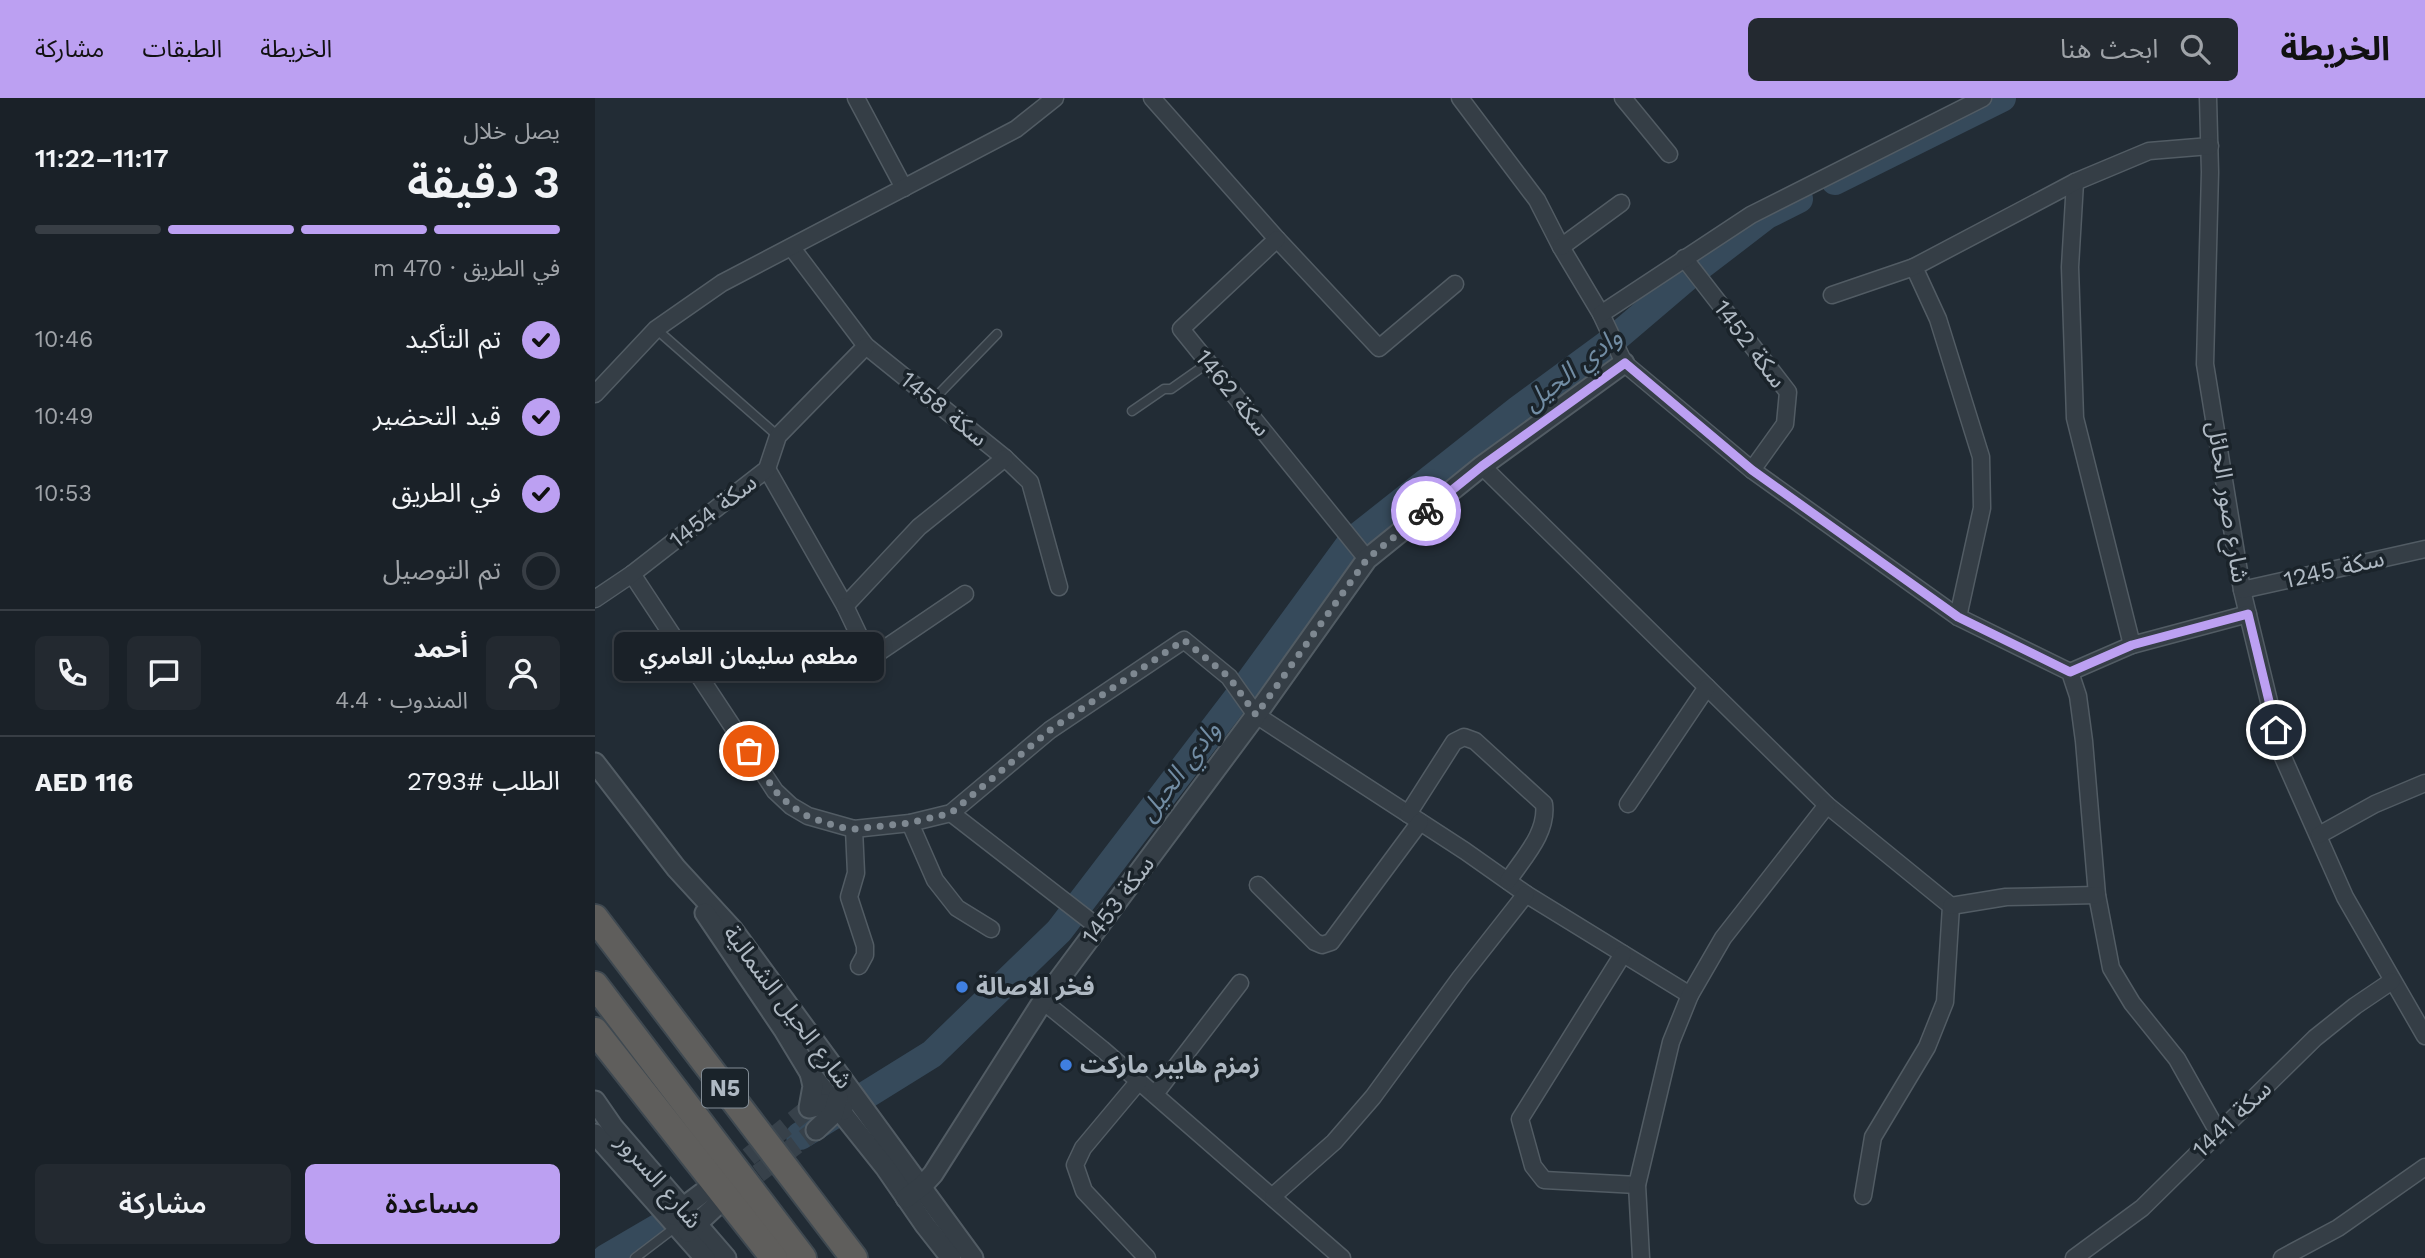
<!DOCTYPE html>
<html lang="ar">
<head>
<meta charset="utf-8">
<style>
	:root { --surface:#1a2128; --page:#232930; --text:#f1f3f6; --muted:#9fa3a8; --line:#383e45; --accent:#bca0f2 }
	body { margin:0; font-family:"Work Sans","Noto Sans Arabic",sans-serif; background:var(--page); color:var(--text); direction:rtl; height:100vh; display:flex; flex-direction:column; font-size:26px; white-space:nowrap }
	* { box-sizing:border-box; margin:0 }
	p { font-size:23px; color:var(--muted) }
	.icon { flex:none; width:38px; height:38px; fill:none; stroke:currentColor; stroke-width:2; stroke-linecap:round; stroke-linejoin:round }
	.map { position:relative; flex:1; overflow:hidden; direction:ltr }
	.side { display:flex; flex-direction:column; background:var(--surface); width:595px }
	.side>* { flex:none }
	.pin { position:absolute; display:grid; place-items:center; width:60px; height:60px; color:#fff; margin:-30px; border:4px solid #fff; border-radius:50%; box-shadow:0 2px 7px #0007 }
	.courier { position:absolute; display:grid; place-items:center; width:70px; height:70px; margin:-35px; border:5px solid #bca0f2; border-radius:50%; background:#fff; color:#222; box-shadow:0 2px 9px #0007 }
	.bubble { position:absolute; height:49px; border-radius:10px; background:var(--surface); box-shadow:0 4px 10px #0003,0 0 0 2px var(--line); font-size:23px; font-weight:600; line-height:49px; text-align:center; direction:rtl }
	.summary em { font-style:normal; font-weight:600 }
	.summary div { display:flex; flex-direction:column-reverse }
	.summary { display:flex; align-items:center; justify-content:space-between; height:119px; padding:0 35px }
	h1 { font-size:46px; font-weight:600; line-height:52px }
	.bar { display:grid; grid-template-columns:repeat(4,1fr); gap:10px 7px; align-content:center; height:84px; padding:0 35px }
	.bar i { height:9px; border-radius:5px; background:var(--line) }
	.bar .on { background:var(--accent) }
	.bar p { grid-column:span 4 }
	.line { display:flex; align-items:center; gap:18px; padding:0 35px; border-top:2px solid var(--line) }
	.line div { flex:1 }
	.round { display:grid; place-items:center; flex:none; width:74px; height:74px; border-radius:10px; background:var(--page) }
	ol { padding:0 35px; list-style:none }
	li { display:flex; align-items:center; gap:21px; height:77px }
	li p { margin-inline-start:auto }
	li .icon { padding:7px; border-radius:50%; background:var(--accent); color:#111; stroke-width:4 }
	li:last-child { color:var(--muted) }
	li i { width:38px; height:38px; border:4px solid var(--line); border-radius:50% }
	.cta { display:flex; gap:14px; margin-top:auto; padding:14px 35px }
	.cta a { flex:1; height:80px; border-radius:10px; background:var(--accent); color:#111; font-size:28px; font-weight:600; line-height:80px; text-align:center }
	.cta a+a { background:var(--page); color:var(--text) }
	header { display:flex; align-items:center; gap:42px; box-sizing:border-box; height:98px; padding:0 35px; background:var(--accent); color:#111 }
	header strong { font-size:33px }
	nav { display:flex; gap:38px; margin-inline-start:auto; font-size:24px }
	.search { width:490px; height:63px; background:var(--page); display:flex; align-items:center; gap:18px; box-sizing:border-box; padding:0 24px; border-radius:10px; color:var(--muted); font-size:26px }
	main { display:flex; flex:1; min-height:0 }
	.map>svg:first-child { display:block }
	.lines { fill:none; stroke-linecap:round; stroke-linejoin:round }
	.river { stroke:#364a5b; stroke-width:28 }
	.tertiary-tunnel { stroke:#37414a; stroke-width:19; stroke-dasharray:19 10; stroke-linecap:butt }
	.service-casing { stroke:#525c64; stroke-width:11 }
	.minor-casing { stroke:#525c64; stroke-width:19 }
	.tertiary-casing { stroke:#525c64; stroke-width:23 }
	.trunk-casing { stroke:#3f4951; stroke-width:30 }
	.service { stroke:#353e46; stroke-width:8 }
	.minor { stroke:#353e46; stroke-width:16 }
	.tertiary { stroke:#353e46; stroke-width:19 }
	.trunk { stroke:#5f5e5c; stroke-width:26 }
	.done { stroke:#7e8891; stroke-width:7; stroke-dasharray:0 12.6 }
	.route { stroke:#bca0f2; stroke-width:9 }
	.shop-dot { fill:#3f7fe0; stroke:#1a232a; stroke-width:2.5 }
	.labels { text-anchor:middle; dominant-baseline:central; stroke-width:7; stroke-linejoin:round; paint-order:stroke }
	.shield { fill:#1a232a; stroke:#828c95; stroke-width:2 }
	.shield-label { font-size:23px; font-weight:bold; fill:#afb9c3 }
	.street-label { font-size:24px; fill:#afb9c3; stroke:#1a232a }
	.poi-label { font-size:24px; font-weight:bold; fill:#afb9c3; stroke:#1a232a; text-anchor:start }
	.water-label { font-size:26px; font-style:italic; fill:#728da4; stroke:#1a232a }
</style>
</head>
<body>
<header>
<strong>الخريطة</strong>
<div class="search"><svg class="icon" aria-label="search" viewBox="0 0 24 24"><circle cx="10" cy="10" r="6"/><path d="M15 15l6 6"/></svg>ابحث هنا</div>
<nav><a>الخريطة</a><a>الطبقات</a><a>مشاركة</a></nav>
</header>
<main>
<div class="map">
<svg width="1830" height="1160" viewBox="0 0 1830 1160">
	<rect width="100%" height="100%" fill="#222c35"/>
	<g class="lines">
		<g class="river">
			<polyline points="1240,83 1407,0"/>
			<polyline points="205,1038 337,956 464,833 646,595 757,443 924,311 1018,242 1099,173 1172,117 1204,101"/>
			<polyline points="11,1160 76,1122 97,1106"/>
		</g>
		<g class="tertiary-tunnel">
			<polyline points="131,1077 214,1010"/>
			<polyline points="140,1093 221,1032"/>
		</g>
		<g class="service-casing">
			<g id="service">
				<polyline points="61,231 183,338"/>
				<polyline points="338,302 402,236"/>
				<polyline points="537,313 569,291 576,291 613,265"/>
				<polyline points="40,1160 82,1128"/>
			</g>
		</g>
		<g class="minor-casing">
			<g id="minor">
				<polyline points="261,0 309,90"/>
				<polyline points="557,0 682,141 784,250 860,186"/>
				<polyline points="865,0 942,102 966,149 1006,216 1029,265 1157,372 1363,519 1475,574 1483,598 1489,643 1502,797 1516,870 1537,905 1582,961 1623,1034"/>
				<polyline points="1028,0 1074,56"/>
				<polyline points="1613,0 1615,74 1610,266 1647,492 1687,657 1750,799 1830,938"/>
				<polyline points="1480,84 1475,169 1480,320 1537,547"/>
				<polyline points="682,141 586,231 772,461"/>
				<polyline points="966,149 1026,105"/>
				<polyline points="197,150 271,248 410,360 435,384 464,489"/>
				<polyline points="1089,160 1193,294 1190,326 1157,372"/>
				<polyline points="1319,169 1343,221 1386,359 1387,410 1363,519"/>
				<polyline points="1237,197 1319,169 1480,84 1554,53 1615,48"/>
				<polyline points="1006,216 1156,117 1388,0"/>
				<polyline points="0,296 61,231 127,185 421,31 460,0"/>
				<polyline points="887,368 1232,707 1356,808 1350,904 1332,949 1278,1039 1268,1098"/>
				<polyline points="172,371 250,508 324,429 410,360"/>
				<polyline points="37,476 180,693 196,708 213,718 259,731 315,725 356,715 455,632 589,542 634,579 661,617 870,753 931,796 1095,897"/>
				<polyline points="1647,492 1830,451"/>
				<polyline points="0,501 37,476 172,371 183,338 271,248"/>
				<polyline points="250,508 270,550 275,556 283,555 370,496"/>
				<polyline points="1475,574 1537,547 1653,516"/>
				<polyline points="1033,706 1112,589"/>
				<polyline points="356,715 503,829"/>
				<path d="M813,716L859,644L869,639L880,643L949,706C953,735 928,760 913,783"/>
				<polyline points="315,725 340,782 362,810 396,831"/>
				<polyline points="259,731 261,775 254,799 270,848 270,857 264,868"/>
				<polyline points="1724,737 1780,706 1830,685"/>
				<polyline points="663,787 720,844 727,847 736,844 825,724"/>
				<polyline points="1356,808 1411,799 1502,797"/>
				<polyline points="1028,856 925,1021 938,1068 949,1082 1042,1087"/>
				<polyline points="448,903 507,951 747,1160"/>
				<polyline points="544,983 488,1050 480,1067 489,1093 552,1160"/>
				<polyline points="560,996 645,885"/>
				<polyline points="678,1098 739,1044 778,999 865,880 931,796"/>
				<polyline points="1046,1160 1042,1087 1076,944 1095,897 1128,840 1232,707"/>
				<polyline points="1479,1160 1547,1110 1720,940 1760,908 1797,883"/>
				<polyline points="1687,1160 1743,1130 1830,1069"/>
			</g>
		</g>
		<g class="tertiary-casing">
			<g id="tertiary">
				<polyline points="0,665 81,770 138,832 378,1160"/>
				<polyline points="110,815 189,932 215,975 290,1069 330,1127 356,1160"/>
				<polyline points="215,975 218,988 214,1010 230,1006 248,1012"/>
				<polyline points="0,1003 18,1029 131,1160"/>
				<polyline points="221,1032 238,1016 243,999"/>
				<polyline points="0,1036 110,1160"/>
				<polyline points="311,1100 327,1088 338,1076 448,903 661,617 772,461 887,368 1029,265"/>
				<polyline points="78,1117 114,1090"/>
				<polyline points="93,1134 123,1106"/>
			</g>
		</g>
		<g class="trunk-casing">
			<g id="trunk">
				<polyline points="0,820 259,1160"/>
				<polyline points="0,887 208,1160"/>
				<polyline points="0,933 179,1160"/>
			</g>
		</g>
		<use href="#service" class="service"/>
		<use href="#minor" class="minor"/>
		<use href="#tertiary" class="tertiary"/>
		<use href="#trunk" class="trunk"/>
	</g>
	<g class="lines">
		<polyline class="done" points="154,653 180,693 196,708 214,719 244,729 259,731 314,725 356,715 455,632 589,542 634,579 661,617 772,461 831,413"/>
		<polyline class="route" points="831,413 887,368 1030,265 1157,372 1363,519 1475,574 1537,547 1653,516 1681,632"/>
	</g>
	<g class="shop-dot">
		<circle cx="367" cy="889" r="7"/>
		<circle cx="471" cy="967" r="7"/>
	</g>
	<g class="labels">
		<rect class="shield" x="107" y="970.5" width="46" height="39" rx="5"/>
		<g class="shield-label">
			<text x="130" y="990">N5</text>
		</g>
		<g class="street-label">
			<text transform="translate(1155 246) rotate(53)">سكة 1452</text>
			<text transform="translate(638 295) rotate(51)">سكة 1462</text>
			<text transform="translate(349 311) rotate(39)">سكة 1458</text>
			<text transform="translate(1633 404) rotate(81)">شارع صور الحائل</text>
			<text transform="translate(118 413) rotate(-38)">سكة 1454</text>
			<text transform="translate(1739 471) rotate(-13)">سكة 1245</text>
			<text transform="translate(523 802) rotate(-53)">سكة 1453</text>
			<text transform="translate(193 909) rotate(53)">شارع الحيل الشمالية</text>
			<text transform="translate(1637 1021) rotate(-44)">سكة 1441</text>
			<text transform="translate(64 1083) rotate(49)">شارع السرور</text>
		</g>
		<g class="poi-label">
			<text x="381" y="889">فخر الاصالة</text>
			<text x="485" y="967">زمزم هايبر ماركت</text>
		</g>
		<g class="water-label">
			<text transform="translate(977 271) rotate(-38)">وادي الحيل</text>
			<text transform="translate(584 673) rotate(-53)">وادي الحيل</text>
		</g>
	</g>
</svg>
<div class="pin" style="left:154px;top:653px;background:#ea580c"><svg class="icon" aria-label="bag" viewBox="0 0 24 24"><path d="M5 8h14l-1 12H6zM9 8a3 3 0 0 1 6 0"/></svg></div>
<div class="pin" style="left:1681px;top:632px;background:#1f2937"><svg class="icon" aria-label="home" viewBox="0 0 24 24"><path d="M3 11l9-7 9 7M6 9v11h12V9"/></svg></div>
<div class="courier" style="left:831px;top:413px"><svg class="icon" aria-label="bike" viewBox="0 0 24 24"><circle cx="6" cy="16" r="4"/><circle cx="18" cy="16" r="4"/><path d="M6 16l4-8h5l3 8M10 8l3 8H6M13 5h3"/></svg></div>
<div class="bubble" style="left:19px;top:534px;width:270px">مطعم سليمان العامري</div>
</div>
<section class="side">
<div class="summary"><div><h1>3 دقيقة</h1><p>يصل خلال</p></div><em>11:17–11:22</em></div>
<div class="bar"><i class="on"></i><i class="on"></i><i class="on"></i><i></i><p>في الطريق · 470 m</p></div>
<ol>
<li><svg class="icon" aria-label="check" viewBox="0 0 24 24"><path d="M5 12l5 5 9-10"/></svg>تم التأكيد<p>10:46</p></li>
<li><svg class="icon" aria-label="check" viewBox="0 0 24 24"><path d="M5 12l5 5 9-10"/></svg>قيد التحضير<p>10:49</p></li>
<li><svg class="icon" aria-label="check" viewBox="0 0 24 24"><path d="M5 12l5 5 9-10"/></svg>في الطريق<p>10:53</p></li>
<li><i></i>تم التوصيل</li>
</ol>
<div class="line" style="height:126px"><a class="round"><svg class="icon" aria-label="person" viewBox="0 0 24 24"><circle cx="12" cy="8" r="4"/><path d="M4 21q1-7 8-7t8 7"/></svg></a><div><b>أحمد</b><p>المندوب · 4.4</p></div><a class="round"><svg class="icon" aria-label="chat" viewBox="0 0 24 24"><path d="M4 5h16v11H9l-5 4z"/></svg></a><a class="round"><svg class="icon" aria-label="phone" viewBox="0 0 24 24"><path d="M5 4h4l2 5-3 2q2 4 5 5l2-3 5 2v4C11 20 4 13 5 4z"/></svg></a></div>
<div class="line" style="height:91px"><div>الطلب #2793</div><b>AED 116</b></div>
<div class="cta"><a>مساعدة</a><a>مشاركة</a></div>
</section>
</main>
</body>
</html>
